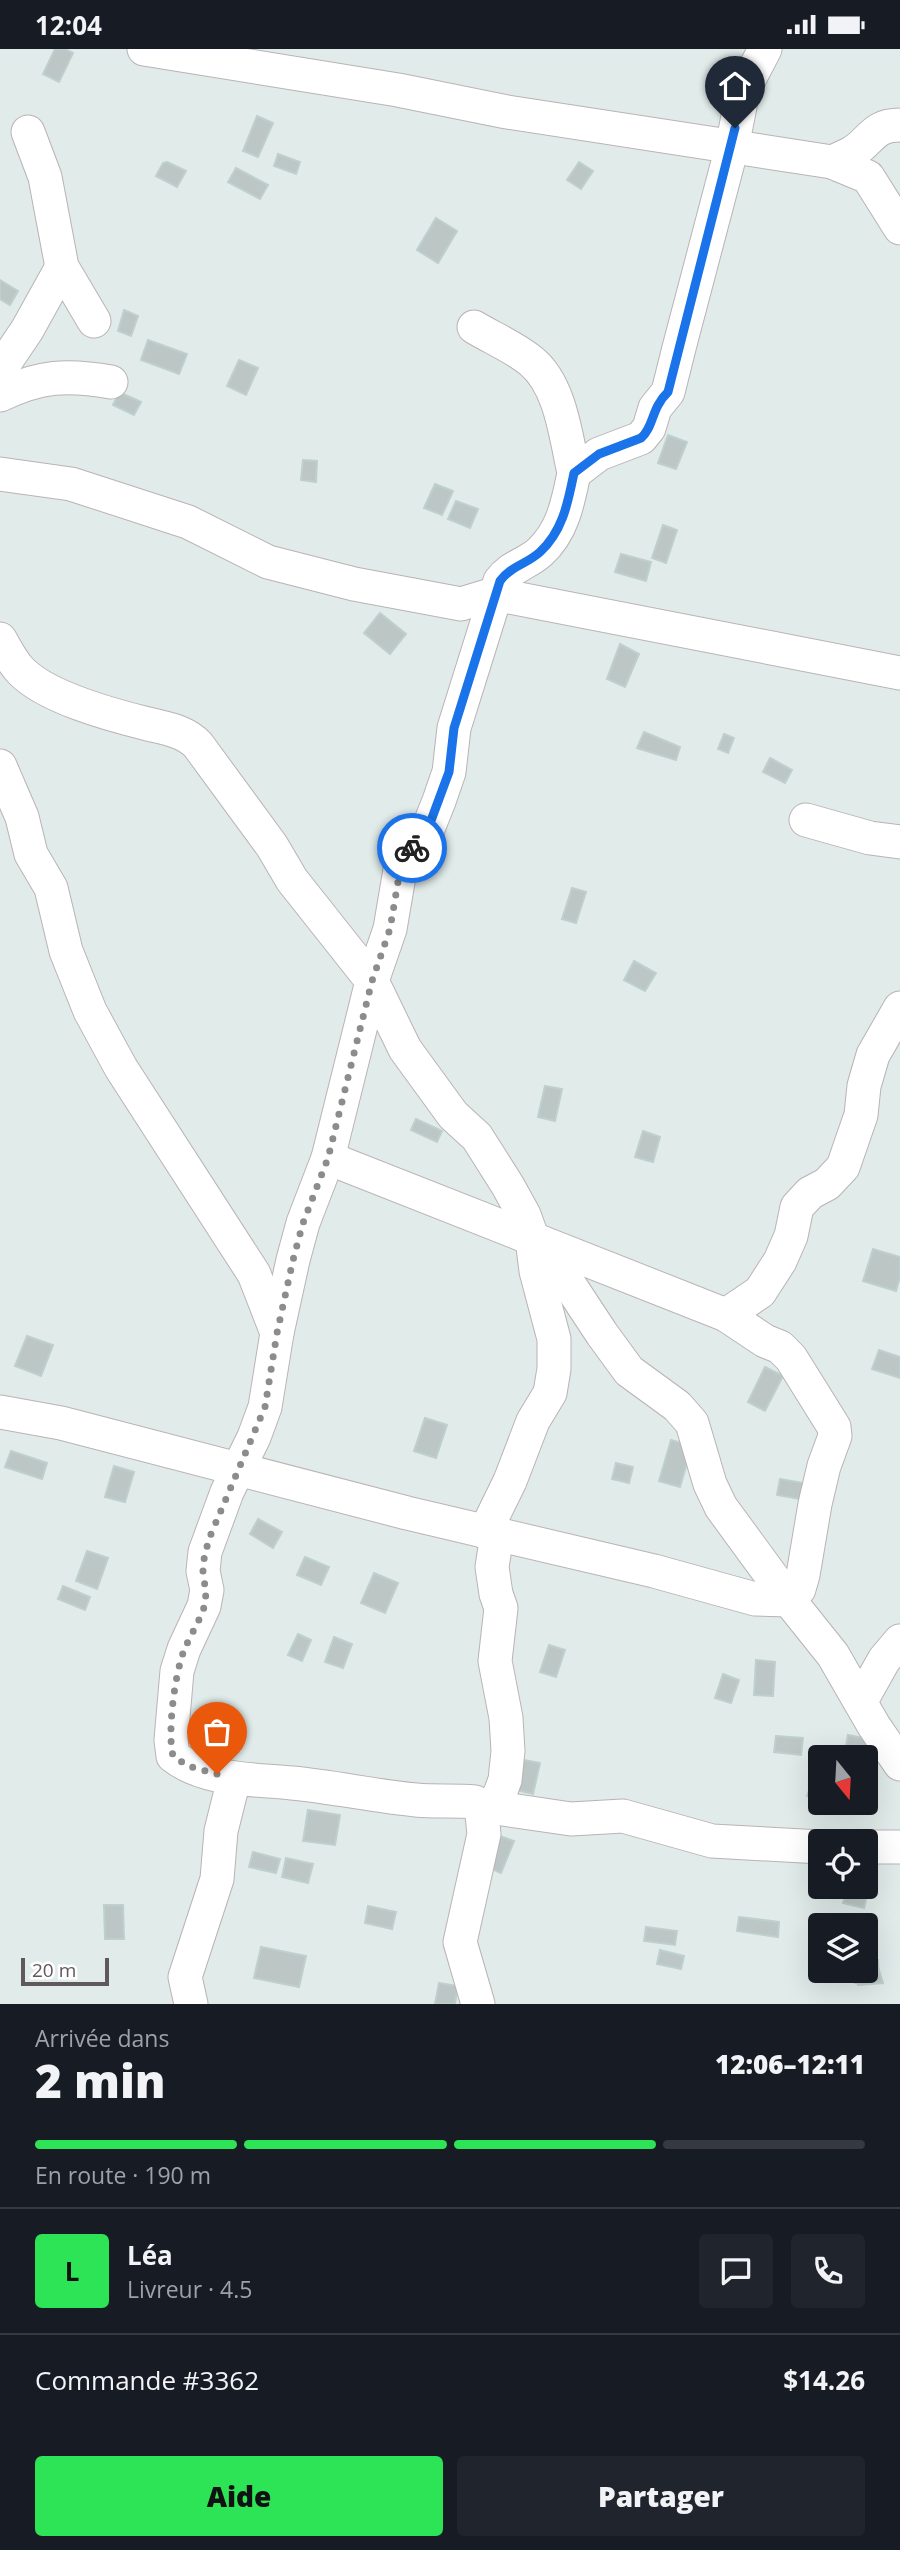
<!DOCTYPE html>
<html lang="fr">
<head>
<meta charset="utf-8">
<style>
	:root { --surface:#171b24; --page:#20242c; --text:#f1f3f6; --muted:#9ea1a6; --line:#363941; --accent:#2de456 }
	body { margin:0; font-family:"Open Sans",sans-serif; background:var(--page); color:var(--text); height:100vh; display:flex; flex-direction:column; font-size:26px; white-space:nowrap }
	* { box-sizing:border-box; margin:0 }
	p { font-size:23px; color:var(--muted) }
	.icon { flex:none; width:38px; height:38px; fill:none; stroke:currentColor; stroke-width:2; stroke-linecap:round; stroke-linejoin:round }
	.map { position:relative; height:1955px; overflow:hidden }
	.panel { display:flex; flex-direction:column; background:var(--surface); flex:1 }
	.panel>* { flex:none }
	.needle { width:46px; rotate:162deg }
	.controls { position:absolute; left:808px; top:1696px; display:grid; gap:14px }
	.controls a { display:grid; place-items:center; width:70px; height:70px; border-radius:7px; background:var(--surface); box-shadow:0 7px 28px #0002; font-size:35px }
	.scale { position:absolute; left:21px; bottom:18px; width:88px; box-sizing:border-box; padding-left:7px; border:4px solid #60595b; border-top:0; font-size:19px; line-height:24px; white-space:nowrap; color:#60595b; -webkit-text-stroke:5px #fff; paint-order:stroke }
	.pin { position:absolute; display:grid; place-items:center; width:60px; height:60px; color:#fff; margin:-72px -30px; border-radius:50% 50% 50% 0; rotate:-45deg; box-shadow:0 0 7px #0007 }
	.pin .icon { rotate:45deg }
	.courier { position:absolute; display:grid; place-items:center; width:70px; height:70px; margin:-35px; border:5px solid #1a73e8; border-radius:50%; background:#fff; color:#222; box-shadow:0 2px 9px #0007 }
	.headline em { font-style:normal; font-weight:800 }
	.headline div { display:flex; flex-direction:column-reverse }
	.headline { display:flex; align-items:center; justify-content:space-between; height:119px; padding:0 35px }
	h1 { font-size:46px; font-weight:800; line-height:52px }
	.bar { display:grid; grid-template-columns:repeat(4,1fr); gap:10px 7px; align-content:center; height:84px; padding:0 35px }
	.bar i { height:9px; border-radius:5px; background:var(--line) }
	.bar .active { background:var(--accent) }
	.bar p { grid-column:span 4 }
	.line { display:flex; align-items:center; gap:18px; padding:0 35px; border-top:2px solid var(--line) }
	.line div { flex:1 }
	.round { display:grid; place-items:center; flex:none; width:74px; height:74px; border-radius:7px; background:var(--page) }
	.action { display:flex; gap:14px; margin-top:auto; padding:14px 35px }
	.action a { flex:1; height:80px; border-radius:7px; background:var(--accent); color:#111; font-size:28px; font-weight:800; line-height:80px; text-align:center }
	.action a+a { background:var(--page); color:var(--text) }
	.status { display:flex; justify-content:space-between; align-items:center; height:49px; padding:0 35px; background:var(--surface); direction:ltr }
	.status svg { height:19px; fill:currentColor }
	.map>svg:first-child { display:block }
	.building { fill:#bcc6c4; stroke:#bed0cd; stroke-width:2 }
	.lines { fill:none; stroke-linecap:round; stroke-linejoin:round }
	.street-casing { stroke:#bab3b5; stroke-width:35 }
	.street { stroke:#fff; stroke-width:33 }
	.done { stroke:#8d8c8d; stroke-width:7; stroke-dasharray:0 12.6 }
	.route { stroke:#1a73e8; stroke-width:9 }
</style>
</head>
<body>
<div class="status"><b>12:04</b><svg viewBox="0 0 49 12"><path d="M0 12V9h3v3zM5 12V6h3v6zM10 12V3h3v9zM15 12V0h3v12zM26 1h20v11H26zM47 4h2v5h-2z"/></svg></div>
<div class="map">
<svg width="900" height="1955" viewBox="0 0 900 1955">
	<rect width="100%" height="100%" fill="#e0ebea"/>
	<g class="building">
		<polygon points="55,0 65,0 73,4 59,33 43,25"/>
		<polygon points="257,67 273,74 258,108 243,102"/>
		<polygon points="278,105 300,113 296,125 274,117"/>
		<polygon points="167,113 186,122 177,138 156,127 163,114"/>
		<polygon points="579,113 593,122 581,140 567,131"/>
		<polygon points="236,119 268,136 260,150 228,133"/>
		<polygon points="436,169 457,182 438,214 417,201"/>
		<polygon points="0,231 18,242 10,256 0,250"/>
		<polygon points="124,261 138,267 131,287 118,282"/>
		<polygon points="148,291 187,305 179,325 141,311"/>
		<polygon points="239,311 258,319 246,346 227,337"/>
		<polygon points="119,343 141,353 134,366 113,356"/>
		<polygon points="668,386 687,393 676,420 658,414"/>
		<polygon points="303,411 317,412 316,433 301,431"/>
		<polygon points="435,435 453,442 442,466 424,459"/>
		<polygon points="456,452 478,460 470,479 448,470"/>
		<polygon points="663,476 677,481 666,514 652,509"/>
		<polygon points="621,505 651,513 646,532 615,523"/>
		<polygon points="380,564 406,585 390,605 364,584"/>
		<polygon points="620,595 639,605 625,638 607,630"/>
		<polygon points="644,683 680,698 676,711 637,699"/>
		<polygon points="724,685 734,689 728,704 718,700"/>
		<polygon points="770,709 792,721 785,734 763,723"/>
		<polygon points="572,839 586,843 576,874 562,870"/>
		<polygon points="634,912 656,924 645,942 624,931"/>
		<polygon points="545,1037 562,1040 555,1072 538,1068"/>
		<polygon points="416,1070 442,1082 437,1093 411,1081"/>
		<polygon points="643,1082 660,1088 653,1113 635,1108"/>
		<polygon points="873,1200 900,1208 900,1228 896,1242 863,1232"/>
		<polygon points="27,1287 53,1296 41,1327 15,1317"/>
		<polygon points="879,1301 900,1308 900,1329 872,1320"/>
		<polygon points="765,1318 783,1327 765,1362 748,1353"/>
		<polygon points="425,1369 447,1376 436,1409 414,1402"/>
		<polygon points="671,1391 692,1397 680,1438 659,1432"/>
		<polygon points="11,1402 47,1414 42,1430 5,1418"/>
		<polygon points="616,1414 633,1418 629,1434 612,1430"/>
		<polygon points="114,1417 134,1423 125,1453 105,1448"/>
		<polygon points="780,1430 809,1435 806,1451 777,1446"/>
		<polygon points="258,1470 282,1483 273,1499 250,1485"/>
		<polygon points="87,1502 108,1509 97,1540 76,1532"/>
		<polygon points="305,1508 329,1518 321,1536 297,1526"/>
		<polygon points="374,1524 398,1534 385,1564 361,1554"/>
		<polygon points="63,1537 90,1548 85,1561 58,1550"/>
		<polygon points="298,1585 311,1591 302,1612 288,1606"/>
		<polygon points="334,1588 352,1595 343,1619 325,1613"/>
		<polygon points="549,1596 565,1601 556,1628 540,1623"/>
		<polygon points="756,1611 775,1613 773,1647 754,1646"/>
		<polygon points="723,1625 739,1631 731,1654 715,1649"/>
		<polygon points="848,1686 873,1691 871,1706 845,1702"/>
		<polygon points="776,1687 803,1689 801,1706 774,1703"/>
		<polygon points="519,1710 540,1714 533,1745 512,1740"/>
		<polygon points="815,1725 821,1727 821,1751 807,1747"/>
		<polygon points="308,1761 340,1766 335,1796 303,1792"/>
		<polygon points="500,1787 514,1792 501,1824 487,1818"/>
		<polygon points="253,1803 280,1810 276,1824 249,1818"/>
		<polygon points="286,1809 313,1815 308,1834 282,1828"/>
		<polygon points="847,1841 867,1846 864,1859 843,1854"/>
		<polygon points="104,1856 123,1856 124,1890 105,1890"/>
		<polygon points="368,1857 396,1863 392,1880 365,1874"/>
		<polygon points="739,1868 779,1873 778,1888 737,1882"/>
		<polygon points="646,1878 677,1882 675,1896 644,1892"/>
		<polygon points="261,1898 306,1907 299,1938 254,1929"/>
		<polygon points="660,1901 684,1907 681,1920 657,1915"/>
		<polygon points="878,1911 879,1933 855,1934 855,1922 866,1922 866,1912"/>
		<polygon points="866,1916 878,1918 883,1934 858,1936 857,1922 866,1922"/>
		<polygon points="439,1934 458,1937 455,1955 435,1955"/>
	</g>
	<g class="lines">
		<g class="street-casing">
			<g id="street">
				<polyline points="144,0 398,41 507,63 832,113 868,128 900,179"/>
				<polyline points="28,83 45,128 62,218 94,272"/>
				<path d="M832,113C839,110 846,107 853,103C872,91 873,76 900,76"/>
				<path d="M474,278C492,289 514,298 531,312C561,336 566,389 574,424L599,405L641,389L649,379L655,359L668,343L679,299L732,98L743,42L765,0"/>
				<polyline points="0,321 27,281 62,218"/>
				<path d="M0,346C40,327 67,325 111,333"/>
				<polyline points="0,425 71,435 188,473 268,513 354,535 461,555 494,545 900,624"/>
				<path d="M0,590C6,600 12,613 21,622C46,648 108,665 144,674C163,679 184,681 198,696L272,797L292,831L372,932L405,1000L453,1066L477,1088L508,1137L524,1166L532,1188L571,1238L602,1285L629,1322L677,1357L692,1374L710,1435L721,1458L789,1551L833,1606L874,1677L900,1715"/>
				<polyline points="0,717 22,768 31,805 51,839 66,902 90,962 121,1019 254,1225 277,1284"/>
				<polyline points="806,771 870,789 900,793"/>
				<polyline points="726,1266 760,1243 780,1212 791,1187 797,1158 810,1144 827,1135 843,1118 861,1066 864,1037 873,1006 900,959"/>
				<polyline points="0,1363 61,1374 407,1464 654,1522 755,1550 789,1551 799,1540 803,1526 815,1455 824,1417 835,1387 834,1378 791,1309 780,1298 765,1292 726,1266 328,1109"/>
				<polyline points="485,1483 510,1432 533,1372 550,1344 554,1320 554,1290 536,1222 532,1190"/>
				<polyline points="861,1652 884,1611 900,1592"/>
				<polyline points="489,1758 571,1770 623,1767 712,1792 821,1798"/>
				<polyline points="483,1764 499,1747 505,1731 508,1702 506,1669 495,1612 501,1559 496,1545 492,1518 497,1486"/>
				<polyline points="866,1798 900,1798"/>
				<polyline points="191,1955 185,1928 217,1830 221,1782 234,1730"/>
				<path d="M478,1955L460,1893L484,1785L481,1757L475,1753C455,1751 436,1753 416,1751C374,1747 334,1738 292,1734C253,1730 205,1732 173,1707L171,1691L177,1622L184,1600L204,1557L207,1541L203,1522L205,1503L227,1443L254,1388L265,1358L277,1284L293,1211L303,1174L328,1109L372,932L390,880L400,821L406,809L429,777L439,752L449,723L454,679L500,532C511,517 527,515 540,503C563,482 568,453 574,424"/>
			</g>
		</g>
		<use href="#street" class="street"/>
	</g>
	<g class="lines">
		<path class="done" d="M217,1725L188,1717L173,1707C167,1683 175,1622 185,1599C191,1585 201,1570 205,1555C207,1543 204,1534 203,1522C203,1509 207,1497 211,1485L265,1358L277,1284L293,1211L303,1174L328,1109L372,932L390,880L400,821L412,799"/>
		<path class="route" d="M412,799L429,777L449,723L454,679L500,532C511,517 527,515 540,503C563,482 568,453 574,424L599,405L641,389C654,378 651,359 668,343L735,79"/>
	</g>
</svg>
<div class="controls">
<a><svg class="needle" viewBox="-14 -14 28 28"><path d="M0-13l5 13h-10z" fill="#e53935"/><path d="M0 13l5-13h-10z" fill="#9ea1a6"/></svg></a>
<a><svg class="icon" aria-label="locate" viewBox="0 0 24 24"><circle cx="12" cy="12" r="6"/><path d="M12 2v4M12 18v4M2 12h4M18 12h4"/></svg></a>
<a><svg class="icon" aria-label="layers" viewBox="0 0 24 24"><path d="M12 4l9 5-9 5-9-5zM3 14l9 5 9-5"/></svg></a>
</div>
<div class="scale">20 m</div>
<div class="pin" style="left:217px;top:1725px;background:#ea580c"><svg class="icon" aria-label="bag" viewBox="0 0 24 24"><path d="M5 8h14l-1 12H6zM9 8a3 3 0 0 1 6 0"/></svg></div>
<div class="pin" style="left:735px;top:79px;background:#1f2937"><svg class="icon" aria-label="home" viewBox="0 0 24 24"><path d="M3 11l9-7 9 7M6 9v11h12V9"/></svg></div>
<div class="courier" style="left:412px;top:799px"><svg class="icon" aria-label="bike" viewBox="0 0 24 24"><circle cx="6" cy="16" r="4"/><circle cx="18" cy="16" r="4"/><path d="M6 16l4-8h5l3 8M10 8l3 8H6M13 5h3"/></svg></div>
</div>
<section class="panel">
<div class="headline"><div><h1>2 min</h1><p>Arrivée dans</p></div><em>12:06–12:11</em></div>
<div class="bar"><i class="active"></i><i class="active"></i><i class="active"></i><i></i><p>En route · 190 m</p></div>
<div class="line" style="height:126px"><b class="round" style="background:var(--accent);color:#111">L</b><div><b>Léa</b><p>Livreur · 4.5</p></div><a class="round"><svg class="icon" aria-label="chat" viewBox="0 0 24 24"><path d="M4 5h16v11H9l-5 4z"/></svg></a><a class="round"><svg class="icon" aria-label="phone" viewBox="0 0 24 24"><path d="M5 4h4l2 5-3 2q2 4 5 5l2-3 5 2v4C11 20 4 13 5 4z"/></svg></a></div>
<div class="line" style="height:91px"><div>Commande #3362</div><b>$14.26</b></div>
<div class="action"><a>Aide</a><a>Partager</a></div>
</section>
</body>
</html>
